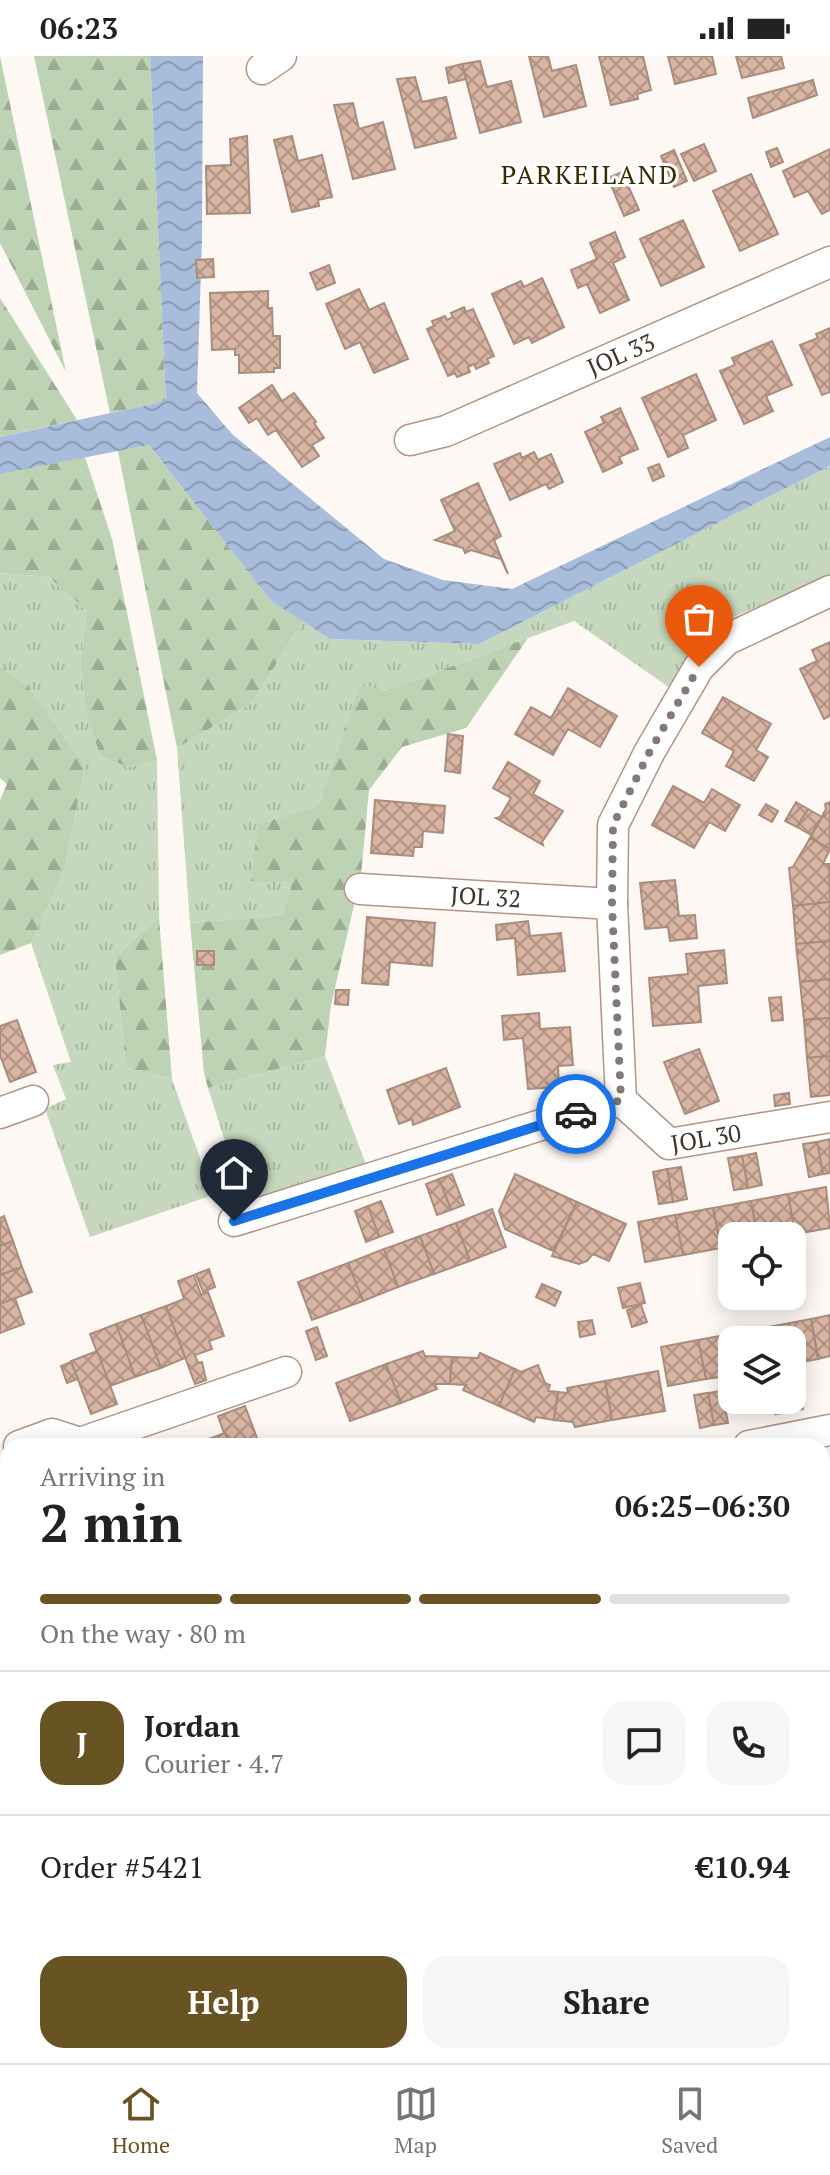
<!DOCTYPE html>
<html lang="en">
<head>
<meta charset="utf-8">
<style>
	:root { --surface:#fff; --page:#f6f6f6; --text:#222; --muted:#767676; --line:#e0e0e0; --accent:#685322 }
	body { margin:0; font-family:"PT Serif",serif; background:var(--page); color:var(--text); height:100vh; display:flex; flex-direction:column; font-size:30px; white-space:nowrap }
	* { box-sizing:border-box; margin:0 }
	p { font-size:26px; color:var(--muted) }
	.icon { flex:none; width:44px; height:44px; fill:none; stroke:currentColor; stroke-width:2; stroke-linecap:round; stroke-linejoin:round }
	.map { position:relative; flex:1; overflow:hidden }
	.panel { position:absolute; left:0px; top:1382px; width:830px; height:626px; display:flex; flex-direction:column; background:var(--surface); border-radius:24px 24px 0 0; box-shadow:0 4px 20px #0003 }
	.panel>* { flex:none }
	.tools { position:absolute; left:718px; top:1166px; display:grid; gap:16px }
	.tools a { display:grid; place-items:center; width:88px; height:88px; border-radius:16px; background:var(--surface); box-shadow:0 4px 20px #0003; font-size:40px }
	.pin { position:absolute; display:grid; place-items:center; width:68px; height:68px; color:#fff; margin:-82px -34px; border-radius:50% 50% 50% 0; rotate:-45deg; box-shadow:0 0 8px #0007 }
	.pin .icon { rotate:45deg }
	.courier { position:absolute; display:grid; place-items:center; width:80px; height:80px; margin:-40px; border:6px solid #1a73e8; border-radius:50%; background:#fff; color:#222; box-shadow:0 2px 10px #0007 }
	.summary em { font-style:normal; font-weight:700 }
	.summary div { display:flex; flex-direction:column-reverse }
	.summary { display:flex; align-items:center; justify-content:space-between; height:136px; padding:0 40px }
	h1 { font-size:52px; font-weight:700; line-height:60px }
	.bar { display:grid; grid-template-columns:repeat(4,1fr); gap:12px 8px; align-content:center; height:96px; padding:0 40px }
	.bar i { height:10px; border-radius:6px; background:var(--line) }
	.bar .on { background:var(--accent) }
	.bar p { grid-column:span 4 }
	.line { display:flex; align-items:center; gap:20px; padding:0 40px; border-top:2px solid var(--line) }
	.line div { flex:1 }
	.round { display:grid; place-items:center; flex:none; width:84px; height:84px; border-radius:24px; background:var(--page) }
	.cta { display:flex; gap:16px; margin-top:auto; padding:16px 40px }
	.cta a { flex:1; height:92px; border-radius:24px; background:var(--accent); color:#fff; font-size:32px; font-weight:700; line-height:92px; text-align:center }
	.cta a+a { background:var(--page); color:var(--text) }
	.status { display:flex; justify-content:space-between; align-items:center; height:56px; padding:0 40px; background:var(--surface); direction:ltr }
	.status svg { height:22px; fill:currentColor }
	.tabs { display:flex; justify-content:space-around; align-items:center; height:112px; border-top:2px solid var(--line); background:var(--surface); font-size:22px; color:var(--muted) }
	.tabs a { display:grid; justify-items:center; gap:4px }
	.tabs .on { color:var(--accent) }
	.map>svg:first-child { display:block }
	.grass { fill:url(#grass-tufts) }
	.forest { fill:url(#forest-firs) }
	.water { fill:url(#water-waves) }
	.building { fill:url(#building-cross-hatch); stroke:#aa8c7d; stroke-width:2 }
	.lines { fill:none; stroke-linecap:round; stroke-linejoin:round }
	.minor-casing { stroke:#b39485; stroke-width:33 }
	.minor { stroke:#fff; stroke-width:30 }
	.done { stroke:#847974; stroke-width:8; stroke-dasharray:0 14.4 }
	.route { stroke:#1a73e8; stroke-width:10 }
	.labels { text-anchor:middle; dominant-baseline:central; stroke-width:6; stroke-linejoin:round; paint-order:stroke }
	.street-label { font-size:24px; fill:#42352f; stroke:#fff }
	.neighbourhood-label { font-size:26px; letter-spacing:2px; fill:#392900; stroke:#fff }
</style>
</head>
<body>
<div class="status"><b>06:23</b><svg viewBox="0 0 49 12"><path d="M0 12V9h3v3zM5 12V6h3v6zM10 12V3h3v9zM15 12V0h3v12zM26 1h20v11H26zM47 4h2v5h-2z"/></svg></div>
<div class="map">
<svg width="830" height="2007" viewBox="0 0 830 2007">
	<defs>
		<pattern id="grass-tufts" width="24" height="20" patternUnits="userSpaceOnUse" patternTransform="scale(2)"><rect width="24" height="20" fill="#c5d7bc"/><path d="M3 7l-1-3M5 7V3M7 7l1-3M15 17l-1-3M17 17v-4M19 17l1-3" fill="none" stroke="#aab9a2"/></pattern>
		<pattern id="forest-firs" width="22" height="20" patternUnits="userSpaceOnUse" patternTransform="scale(2)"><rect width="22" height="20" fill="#bdd3b3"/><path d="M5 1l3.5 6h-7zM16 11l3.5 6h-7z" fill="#9bac92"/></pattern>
		<pattern id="water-waves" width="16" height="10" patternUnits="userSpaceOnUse" patternTransform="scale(2)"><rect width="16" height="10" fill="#a8bddb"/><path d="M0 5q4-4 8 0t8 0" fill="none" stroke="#8a9ab2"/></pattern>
		<pattern id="building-cross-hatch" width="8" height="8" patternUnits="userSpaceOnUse" patternTransform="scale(2)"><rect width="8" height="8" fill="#d8b4a2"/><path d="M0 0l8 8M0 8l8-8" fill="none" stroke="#b19384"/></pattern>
	</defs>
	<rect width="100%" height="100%" fill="#fef8f4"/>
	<g class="grass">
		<polygon points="830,410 830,519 713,570 684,605 670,632 574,565 385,635 359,629 320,745 314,751 258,768 252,825 290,825 291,831 282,859 190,867 177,692 252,647 303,565 330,583 479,588"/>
		<polygon points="0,517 49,521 87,555 80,606 86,659 101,701 129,711 157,704 159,861 115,901 126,1012 172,1023 213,1139 90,1181 45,1053 66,1043 53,1009 71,1006 31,887 64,815 85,709 28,630 0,610"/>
		<polygon points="325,1000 367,1111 246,1151 208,1032"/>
		<polygon points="8,1732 8,1879 0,1881 0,1751"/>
	</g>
	<g class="forest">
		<polygon points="0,0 66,316 0,187"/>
		<polygon points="34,0 150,0 166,345 110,357"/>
		<polygon points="0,242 77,364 0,381"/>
		<polygon points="149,389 270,544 303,565 252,647 177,692 118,395"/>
		<polygon points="85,401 112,483 157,704 129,711 101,701 86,659 80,606 87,555 49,521 0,517 0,418"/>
		<polygon points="528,582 466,672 402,691 369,734 361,819 331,949 325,1000 208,1032 204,1017 190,867 282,859 291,831 290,826 251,825 258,768 314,751 320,745 359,629 385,635"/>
		<polygon points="0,610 28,630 85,709 64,815 31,887 0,899 0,744 7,728 0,722"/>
		<polygon points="159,861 172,1023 126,1012 115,901"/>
	</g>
	<g class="water">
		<polygon points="150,0 203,0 202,184 197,337 232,378 384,503 443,524 512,533 830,381 830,410 479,588 330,583 270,544 149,389 0,418 0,381 166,345"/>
		<polygon points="8,1636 8,1732 0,1751 0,1639"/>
		<polygon points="0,1889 8,1913 8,2000 40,2000 43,2007 0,2007"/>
	</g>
	<g class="building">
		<polygon points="529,0 548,0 552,15 576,9 586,50 544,61"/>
		<polygon points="599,0 643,0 651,34 637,38 638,43 611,49"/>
		<polygon points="668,0 712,0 716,18 675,28"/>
		<polygon points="736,0 781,0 784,12 742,22"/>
		<polygon points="480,5 487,31 511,25 521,66 480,77 462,8"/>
		<polygon points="462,8 466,23 449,27 446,12"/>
		<polygon points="415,21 422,46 446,41 456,82 415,92 397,23"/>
		<polygon points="813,24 817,39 753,62 748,42"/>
		<polygon points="353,47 359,73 383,66 395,113 353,123 334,49"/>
		<polygon points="247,80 250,157 207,158 206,110 231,109 230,83"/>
		<polygon points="292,80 298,105 322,99 332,141 318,144 319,150 292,156 274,84"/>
		<polygon points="704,88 716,115 694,125 681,98"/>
		<polygon points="777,92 783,106 771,111 766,96"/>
		<polygon points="830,93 830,154 822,158 808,135 794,141 783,115"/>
		<polygon points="674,94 687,125 674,131 661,100"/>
		<polygon points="622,116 639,154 624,160 608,122"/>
		<polygon points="751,118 778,178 740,195 713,135"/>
		<polygon points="683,164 704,211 661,230 640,183"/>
		<polygon points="615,176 625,201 613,207 629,244 600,257 587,228 578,232 571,214 597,203 590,187"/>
		<polygon points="213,203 214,221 197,222 196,204"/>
		<polygon points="329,209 335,227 317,234 310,217"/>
		<polygon points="542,222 564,271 532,287 529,281 514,288 492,238 521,225 524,231"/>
		<polygon points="359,233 369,254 384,247 408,303 374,317 360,286 345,293 326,248"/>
		<polygon points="268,235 268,252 272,252 273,280 280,280 280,312 274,312 274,316 239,317 239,299 235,299 235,293 212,294 210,237"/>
		<polygon points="464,251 466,256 473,253 494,300 487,303 489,307 476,313 474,308 468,311 470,316 457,321 455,317 448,320 427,273 434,270 432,265 445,260 447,264 453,261 451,257"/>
		<polygon points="830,272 830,336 822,339 800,289 818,282 816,278"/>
		<polygon points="772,285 792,329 766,340 773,355 744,368 720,315 735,309 732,302"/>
		<polygon points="696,318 716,364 683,379 688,392 668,401 642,342"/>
		<polygon points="272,329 282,345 294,337 316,366 314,367 324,382 312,389 319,400 302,411 276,374 268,379 257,362 249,367 239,352"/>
		<polygon points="620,352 638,393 619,401 622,407 603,416 585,376 604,367 601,361"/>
		<polygon points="534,396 538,404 551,398 563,426 549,433 546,428 510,444 494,408 520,397 522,402"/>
		<polygon points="659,408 664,420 653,425 648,412"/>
		<polygon points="478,427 501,480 494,484 508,518 501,503 471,494 465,497 463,492 435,484 455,475 441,444"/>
		<polygon points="830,586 830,660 824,663 800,613 817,605 812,594"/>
		<polygon points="568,632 617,660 600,691 568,673 553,699 515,678 531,651 551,662"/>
		<polygon points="723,641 771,668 756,694 768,701 754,725 726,710 734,695 702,677"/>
		<polygon points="448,678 463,680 460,717 445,715"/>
		<polygon points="508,706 540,725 533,738 563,755 542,786 543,789 496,762 500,761 511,742 493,732"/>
		<polygon points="673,730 704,747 712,733 740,749 725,775 709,766 694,792 652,769"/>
		<polygon points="375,744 445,750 443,777 423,775 422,791 414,791 413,800 371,797"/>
		<polygon points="796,746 808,753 797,771 785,765"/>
		<polygon points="830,746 830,793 810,782 826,753 825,748"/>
		<polygon points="766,748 778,755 772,766 759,759"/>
		<polygon points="808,753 822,761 811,779 797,771"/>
		<polygon points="810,782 830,793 823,808 829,808 830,846 793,850 789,812 793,811"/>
		<polygon points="675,824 679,860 695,859 697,882 670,885 668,871 645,873 640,827"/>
		<polygon points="830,846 830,885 796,888 793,850"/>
		<polygon points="367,861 435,867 432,910 390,906 388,929 362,927"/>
		<polygon points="528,865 530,880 561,877 565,915 518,919 515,882 497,884 496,869"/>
		<polygon points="830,885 830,923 800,926 796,888"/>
		<polygon points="724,894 727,927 698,930 701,966 653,970 649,922 688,918 686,898"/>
		<rect x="197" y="895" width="17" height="14"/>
		<polygon points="830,923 830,962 804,964 800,926"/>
		<polygon points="336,934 349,934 348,949 335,948"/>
		<polygon points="781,941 783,964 772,965 769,942"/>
		<polygon points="539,957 540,973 570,971 573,1009 558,1010 559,1031 528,1033 523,982 504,984 502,960"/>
		<polygon points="830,962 830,1000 807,1002 804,964"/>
		<polygon points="17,964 36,1016 10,1026 0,999 0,970"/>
		<polygon points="699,993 719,1045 685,1058 664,1006"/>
		<polygon points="830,1000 830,1039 811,1041 807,1002"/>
		<polygon points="446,1012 460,1051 413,1069 412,1063 399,1068 387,1034"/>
		<polygon points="789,1037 790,1048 775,1050 774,1039"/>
		<polygon points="830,1083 830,1117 823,1118 817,1086"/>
		<polygon points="817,1086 823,1118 809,1121 803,1088"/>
		<polygon points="756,1097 762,1129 748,1132 742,1100"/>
		<polygon points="742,1100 748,1132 734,1134 728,1102"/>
		<polygon points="681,1111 687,1143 673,1146 667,1113"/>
		<polygon points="667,1113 673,1146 659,1148 653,1116"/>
		<polygon points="452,1118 464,1149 451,1154 439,1123"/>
		<polygon points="515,1118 577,1146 553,1195 505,1173 499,1155"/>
		<polygon points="439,1123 451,1154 437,1159 426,1128"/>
		<polygon points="826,1131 830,1172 795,1178 788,1138"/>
		<polygon points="788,1138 795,1178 757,1180 751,1145"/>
		<polygon points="381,1145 393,1176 379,1181 368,1150"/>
		<polygon points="751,1145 757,1180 732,1180 732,1190 721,1192 713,1152"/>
		<polygon points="577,1146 626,1168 609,1205 593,1198 587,1205 579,1208 552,1200"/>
		<polygon points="368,1150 379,1181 366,1186 355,1155"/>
		<polygon points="713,1152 721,1192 683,1199 675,1159"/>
		<polygon points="492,1153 506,1191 470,1205 456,1167"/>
		<polygon points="675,1159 683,1199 645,1206 638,1166"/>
		<polygon points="4,1160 13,1185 0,1190 0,1162"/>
		<polygon points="456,1167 470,1205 434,1218 420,1180"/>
		<polygon points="420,1180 434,1218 398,1231 384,1193"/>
		<polygon points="13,1185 22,1211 0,1219 0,1190"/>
		<polygon points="384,1193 398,1231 363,1245 348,1207"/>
		<polygon points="348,1207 363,1245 312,1264 298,1226"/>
		<polygon points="22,1211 32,1236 0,1248 0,1219"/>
		<polygon points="209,1213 215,1231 203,1236 196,1218"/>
		<polygon points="194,1219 201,1239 208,1236 224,1280 209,1285 212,1293 195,1299 198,1307 202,1306 206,1324 195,1328 166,1250 184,1243 178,1225"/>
		<polygon points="640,1227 645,1247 623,1252 618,1232"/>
		<polygon points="542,1228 561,1236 555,1250 536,1241"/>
		<polygon points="15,1242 24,1268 0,1277 0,1248"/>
		<polygon points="641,1249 647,1266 632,1271 627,1254"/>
		<polygon points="166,1250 185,1302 161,1312 141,1259"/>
		<polygon points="141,1259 161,1312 135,1321 116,1268"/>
		<polygon points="830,1259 830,1300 818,1303 811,1263"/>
		<polygon points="811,1263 818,1303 792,1308 792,1284 776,1284 774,1270"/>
		<polygon points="592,1264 595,1278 580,1281 578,1266"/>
		<polygon points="116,1268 135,1321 110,1330 90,1278"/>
		<polygon points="774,1270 776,1284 738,1284 736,1277"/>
		<polygon points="317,1271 327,1300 316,1304 306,1275"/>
		<polygon points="736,1277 738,1284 732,1284 732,1319 706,1323 698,1284"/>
		<polygon points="698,1284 706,1323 668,1330 661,1291"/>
		<polygon points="97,1295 117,1348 91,1358 71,1305"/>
		<polygon points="423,1295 425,1300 452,1301 450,1328 435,1328 437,1333 401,1347 386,1308"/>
		<polygon points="480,1297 515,1313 499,1350 463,1334 466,1329 450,1328 452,1301 478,1302"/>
		<polygon points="71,1306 78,1323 67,1327 61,1310"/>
		<polygon points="386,1308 401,1347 350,1365 336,1327"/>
		<polygon points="538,1309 545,1327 550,1329 548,1335 558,1336 554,1364 536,1361 534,1366 499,1350 515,1313 521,1316"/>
		<polygon points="658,1315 665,1355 612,1364 605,1325"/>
		<polygon points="792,1321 797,1321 803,1353 789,1356 787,1344 792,1344"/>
		<polygon points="605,1325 612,1364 575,1371 573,1366 554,1364 558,1336 568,1337 567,1332"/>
		<polygon points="722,1335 728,1367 714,1369 708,1337"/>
		<polygon points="708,1337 714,1369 700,1372 694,1339"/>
		<polygon points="773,1344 787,1344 789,1356 775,1358"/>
		<polygon points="245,1350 260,1390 230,1390 224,1377 218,1360"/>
		<polygon points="225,1377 230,1390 202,1390 200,1386"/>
		<polygon points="8,1438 8,1487 0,1466 0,1441"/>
		<polygon points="0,1466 8,1487 8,1498 0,1501"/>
		<polygon points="822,1761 830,1766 830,1778 822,1790"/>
		<polygon points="830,1778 830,1829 824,1838 822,1819 825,1814 822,1811 822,1790"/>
		<rect x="822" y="1913" width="7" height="62"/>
		<polygon points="133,2000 254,2000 256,2007 148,2007 147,2004 136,2007"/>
		<polygon points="619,2000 646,2000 653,2007 613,2007"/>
	</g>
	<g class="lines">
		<g class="minor-casing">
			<g id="minor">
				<polyline points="262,13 281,0"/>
				<path id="s1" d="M410,384L446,375L830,206"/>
				<path id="s2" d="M360,833L612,848"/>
				<polyline points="621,1044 612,848 613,769 650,695 699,611 726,584 830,535"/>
				<polyline points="0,1057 33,1045"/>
				<path id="s3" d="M234,1165L621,1044L669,1088L830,1061"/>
				<polyline points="19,1390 52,1378 80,1387 286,1316"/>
				<polyline points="749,1390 830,1374"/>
				<polyline points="822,1480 830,1479"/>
				<polyline points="0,1598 8,1595"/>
				<polyline points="822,1862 830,1865"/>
				<polyline points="521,2007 521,2000"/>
			</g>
		</g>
		<use href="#minor" class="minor"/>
	</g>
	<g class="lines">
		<polyline class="done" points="576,1058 621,1044 612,848 613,769 650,695 699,611"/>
		<polyline class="route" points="234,1165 576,1058"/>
	</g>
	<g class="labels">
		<g class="street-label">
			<text stroke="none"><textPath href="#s1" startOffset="228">JOL 33</textPath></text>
			<text stroke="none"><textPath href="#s2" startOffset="126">JOL 32</textPath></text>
			<text stroke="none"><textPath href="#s3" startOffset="508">JOL 30</textPath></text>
		</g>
		<g class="neighbourhood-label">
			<text x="590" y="118">PARKEILAND</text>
		</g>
	</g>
</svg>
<div class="tools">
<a><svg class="icon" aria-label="locate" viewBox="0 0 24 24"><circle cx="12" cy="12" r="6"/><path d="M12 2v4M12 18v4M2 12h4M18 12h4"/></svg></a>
<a><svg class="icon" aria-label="layers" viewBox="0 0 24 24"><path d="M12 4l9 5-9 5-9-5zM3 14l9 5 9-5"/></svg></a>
</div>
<div class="pin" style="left:699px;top:611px;background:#ea580c"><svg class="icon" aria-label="bag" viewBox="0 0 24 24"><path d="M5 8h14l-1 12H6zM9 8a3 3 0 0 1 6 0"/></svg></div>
<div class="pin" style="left:234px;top:1165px;background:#1f2937"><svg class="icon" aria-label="home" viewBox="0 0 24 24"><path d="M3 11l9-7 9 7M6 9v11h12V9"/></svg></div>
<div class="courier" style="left:576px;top:1058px"><svg class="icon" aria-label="car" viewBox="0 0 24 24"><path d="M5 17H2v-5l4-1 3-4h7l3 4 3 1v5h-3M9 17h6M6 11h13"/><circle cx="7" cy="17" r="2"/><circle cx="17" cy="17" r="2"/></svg></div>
<section class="panel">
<div class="summary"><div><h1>2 min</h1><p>Arriving in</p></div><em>06:25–06:30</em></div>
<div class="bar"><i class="on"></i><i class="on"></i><i class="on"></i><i></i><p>On the way · 80 m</p></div>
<div class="line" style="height:144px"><b class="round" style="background:var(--accent);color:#fff">J</b><div><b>Jordan</b><p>Courier · 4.7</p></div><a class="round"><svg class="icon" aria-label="chat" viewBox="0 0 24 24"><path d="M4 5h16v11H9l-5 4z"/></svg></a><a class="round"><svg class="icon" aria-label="phone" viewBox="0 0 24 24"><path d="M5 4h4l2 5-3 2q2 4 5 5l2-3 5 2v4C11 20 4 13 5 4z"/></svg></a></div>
<div class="line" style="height:104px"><div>Order #5421</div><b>€10.94</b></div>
<div class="cta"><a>Help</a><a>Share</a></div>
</section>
</div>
<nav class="tabs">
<a class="on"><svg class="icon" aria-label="home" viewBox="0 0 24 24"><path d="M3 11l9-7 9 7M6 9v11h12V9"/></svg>Home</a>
<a><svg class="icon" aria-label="map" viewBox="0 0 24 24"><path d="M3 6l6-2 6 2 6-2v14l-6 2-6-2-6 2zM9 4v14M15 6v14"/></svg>Map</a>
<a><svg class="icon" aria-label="saved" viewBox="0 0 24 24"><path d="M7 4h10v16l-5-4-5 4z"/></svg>Saved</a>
</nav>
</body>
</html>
